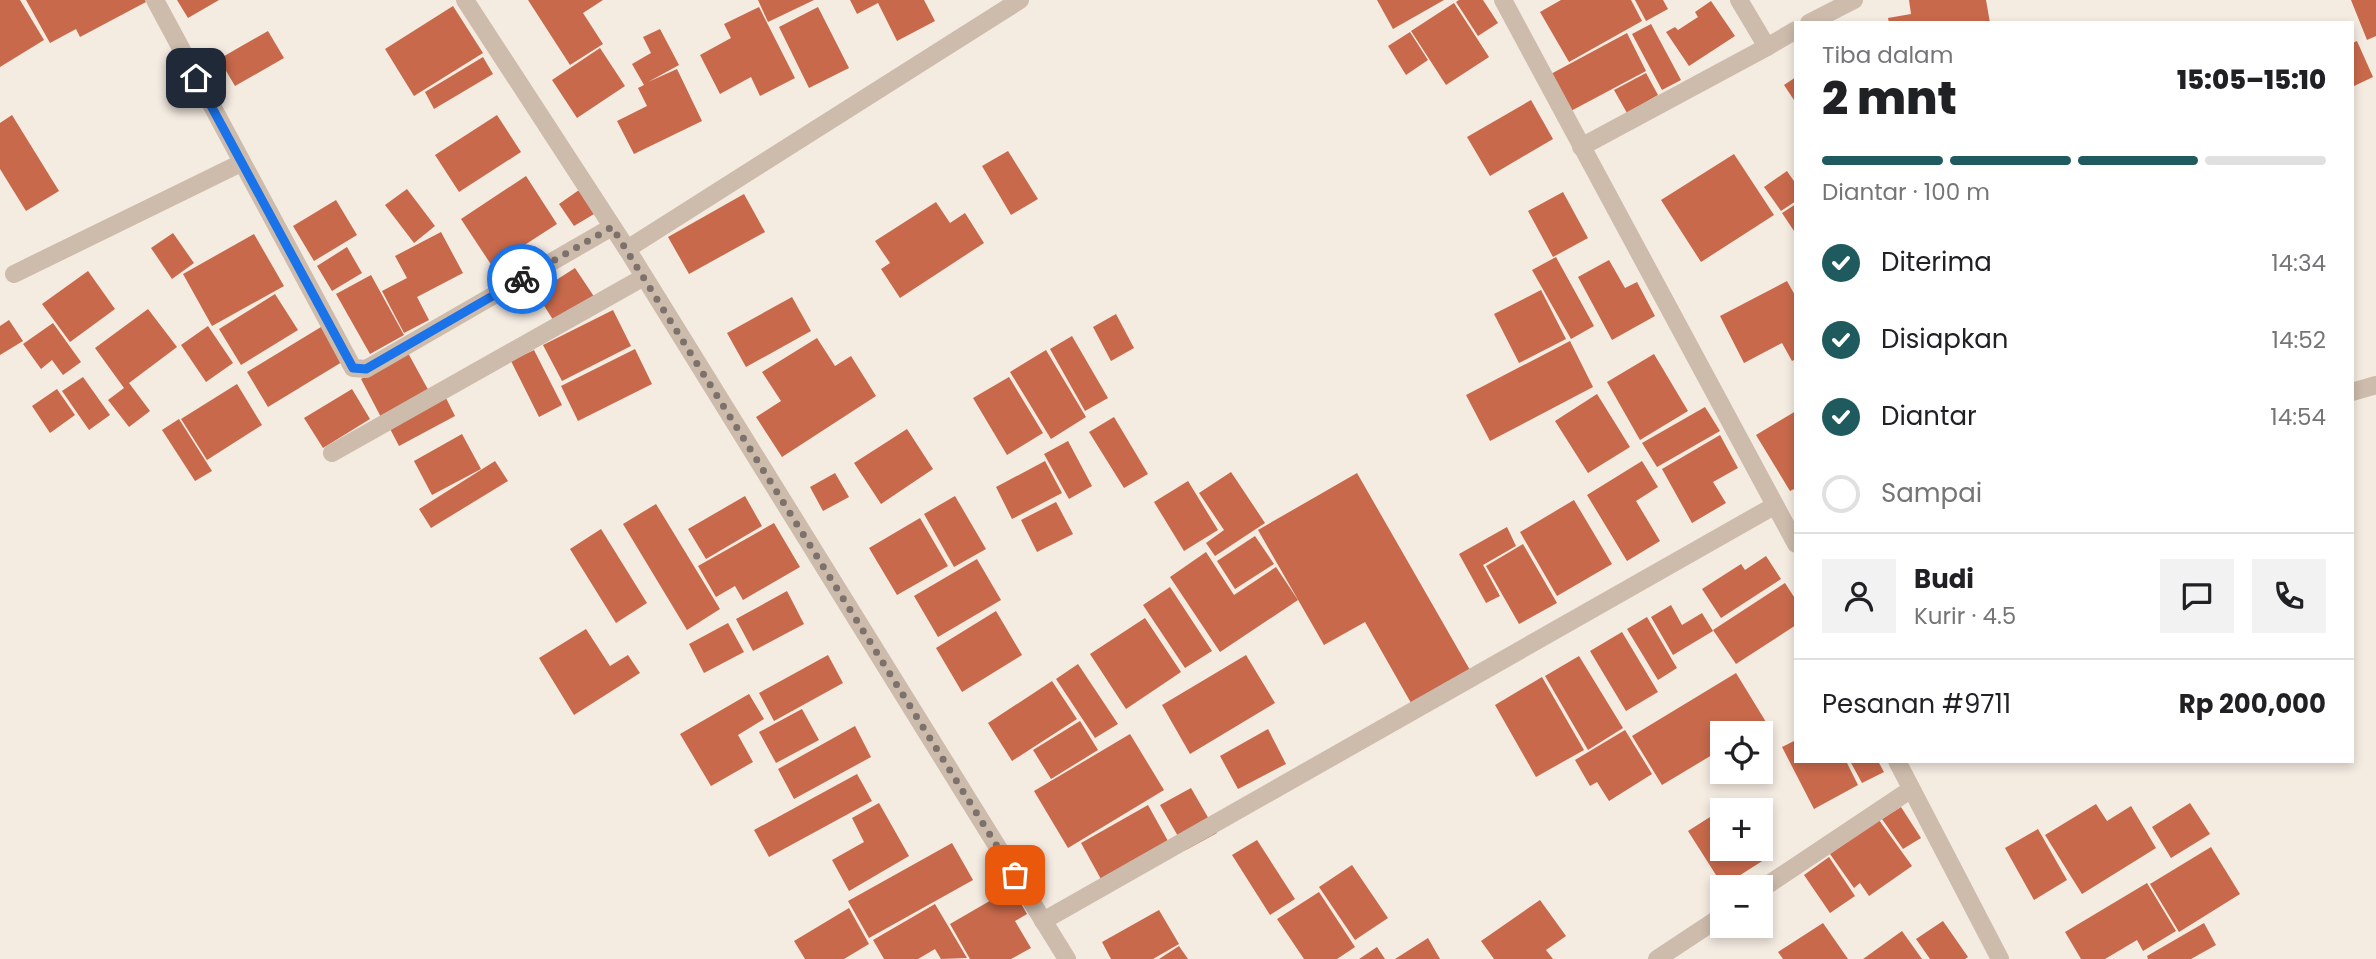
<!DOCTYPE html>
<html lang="id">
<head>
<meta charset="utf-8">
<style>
	:root { --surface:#fff; --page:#f2f2f2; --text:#202124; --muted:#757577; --line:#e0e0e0; --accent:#1f5a5e }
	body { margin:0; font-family:Poppins,sans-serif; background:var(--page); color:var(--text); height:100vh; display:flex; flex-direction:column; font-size:26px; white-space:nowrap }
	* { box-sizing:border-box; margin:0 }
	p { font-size:23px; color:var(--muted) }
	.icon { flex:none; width:38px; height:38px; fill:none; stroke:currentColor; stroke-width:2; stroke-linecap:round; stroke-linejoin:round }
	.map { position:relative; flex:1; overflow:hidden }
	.drawer { position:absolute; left:1794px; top:21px; width:560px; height:742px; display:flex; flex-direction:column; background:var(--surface); border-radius:0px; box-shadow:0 4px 10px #0003 }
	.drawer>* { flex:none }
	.buttons { position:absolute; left:1710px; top:721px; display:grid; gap:14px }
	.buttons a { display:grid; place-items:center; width:63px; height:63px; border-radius:0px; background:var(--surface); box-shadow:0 4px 10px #0003; font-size:35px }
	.pin { position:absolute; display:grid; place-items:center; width:60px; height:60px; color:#fff; margin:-30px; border-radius:14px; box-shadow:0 4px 10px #0006 }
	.courier { position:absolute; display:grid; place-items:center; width:70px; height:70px; margin:-35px; border:5px solid #1a73e8; border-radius:50%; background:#fff; color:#222; box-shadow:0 2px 9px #0007 }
	.headline em { font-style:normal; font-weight:800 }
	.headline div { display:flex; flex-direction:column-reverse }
	.headline { display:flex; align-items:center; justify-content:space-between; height:119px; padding:0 28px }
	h1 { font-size:46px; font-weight:800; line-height:52px }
	.bar { display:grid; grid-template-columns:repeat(4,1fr); gap:10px 7px; align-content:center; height:84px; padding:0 28px }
	.bar i { height:9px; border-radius:5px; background:var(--line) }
	.bar .current { background:var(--accent) }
	.bar p { grid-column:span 4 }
	.line { display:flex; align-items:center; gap:18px; padding:0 28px; border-top:2px solid var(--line) }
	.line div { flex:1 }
	.round { display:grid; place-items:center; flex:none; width:74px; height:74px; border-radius:0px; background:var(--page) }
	ol { padding:0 28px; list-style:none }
	li { display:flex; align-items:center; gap:21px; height:77px }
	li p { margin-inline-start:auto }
	li .icon { padding:7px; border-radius:50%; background:var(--accent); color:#fff; stroke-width:4 }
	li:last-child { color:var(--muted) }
	li i { width:38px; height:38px; border:4px solid var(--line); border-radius:50% }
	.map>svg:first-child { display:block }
	.building { fill:#c8694b }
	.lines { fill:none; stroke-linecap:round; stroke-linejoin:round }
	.minor { stroke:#cdbbac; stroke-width:18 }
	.done { stroke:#7c716b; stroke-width:7; stroke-dasharray:0 12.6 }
	.route { stroke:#1a73e8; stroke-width:9 }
</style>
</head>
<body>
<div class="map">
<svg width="2376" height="959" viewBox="0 0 2376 959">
	<rect width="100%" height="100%" fill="#f4ebe1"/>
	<g class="building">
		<polygon points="0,0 20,0 44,40 0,67"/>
		<polygon points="26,0 145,0 146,2 80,37 76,29 50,43"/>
		<polygon points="177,0 219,0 188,18"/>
		<polygon points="528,0 603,0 583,13 603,44 570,65"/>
		<polygon points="758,0 814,0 768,22"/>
		<polygon points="850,0 924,0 935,21 897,41 878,3 857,14"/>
		<polygon points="1377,0 1444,0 1393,29"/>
		<polygon points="1459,0 1483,0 1498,23 1478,36 1456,2"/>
		<polygon points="1561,0 1631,0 1642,21 1569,62 1540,12"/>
		<polygon points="1635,0 1663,0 1668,9 1646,21"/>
		<polygon points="1909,0 1986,0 1990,23 1889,23 1888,18 1911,14"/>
		<polygon points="2351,0 2376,0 2376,36 2367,40"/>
		<polygon points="1711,1 1735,36 1689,66 1666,32 1675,27 1678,30 1698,17 1695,12"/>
		<polygon points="1454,3 1489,57 1446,85 1411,31"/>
		<polygon points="453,6 483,53 414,96 385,49"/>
		<polygon points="759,7 795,78 760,96 751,77 720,94 700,55 731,38 724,24"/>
		<polygon points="818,7 849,68 809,88 779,27"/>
		<polygon points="1651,24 1681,80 1662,90 1632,34"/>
		<polygon points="660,29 679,65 648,82 677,69 702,121 634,154 617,121 647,106 638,88 644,85 632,64 651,53 643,37"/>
		<polygon points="268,31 284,58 235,86 219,59"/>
		<polygon points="1410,32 1428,60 1406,75 1388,46"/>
		<polygon points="1627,33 1646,71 1569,112 1549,75"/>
		<polygon points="2357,41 2373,77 2352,87 2352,43"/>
		<polygon points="600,48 625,86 577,118 552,80"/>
		<polygon points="483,57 493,74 434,109 425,92"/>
		<polygon points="1646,73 1658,95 1627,113 1614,90"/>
		<polygon points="1796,77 1796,103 1784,85"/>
		<polygon points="1531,100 1553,139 1490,176 1467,137"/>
		<polygon points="12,115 59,191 26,211 0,169 0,123"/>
		<polygon points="497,115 521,152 459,192 435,155"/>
		<polygon points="1008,151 1038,199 1011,215 982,166"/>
		<polygon points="1734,154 1774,215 1701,262 1661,200"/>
		<polygon points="1787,171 1796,184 1796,201 1781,211 1764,187"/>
		<polygon points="526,176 557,224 492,266 461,219"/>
		<polygon points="407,189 435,226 414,243 385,205"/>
		<polygon points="579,190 594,214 574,226 559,204"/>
		<polygon points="1563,192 1588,238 1553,257 1528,211"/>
		<polygon points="744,194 765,232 689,274 668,237"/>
		<polygon points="336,200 357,235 314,261 293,226"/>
		<polygon points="936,202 950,223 965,213 984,243 900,298 881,269 890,263 875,241"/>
		<polygon points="1796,204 1796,234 1782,213"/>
		<polygon points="441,232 463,273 417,297 429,320 404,333 382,291 407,278 395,256"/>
		<polygon points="173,233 194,263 172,279 151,248"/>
		<polygon points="254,234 284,286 212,326 183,274"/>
		<polygon points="347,247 362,273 332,291 317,266"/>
		<polygon points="1556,257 1594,326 1571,339 1532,270"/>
		<polygon points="1609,260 1625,288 1637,282 1655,316 1612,340 1578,277"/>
		<polygon points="575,268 597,301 557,326 536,293"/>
		<polygon points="88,271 115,309 70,342 42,304"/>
		<polygon points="371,275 404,335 370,354 336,294"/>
		<polygon points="1787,281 1796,297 1796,359 1792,361 1782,343 1744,363 1720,316"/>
		<polygon points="1541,290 1566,339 1519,363 1494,314"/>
		<polygon points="275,294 298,330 241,365 219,329"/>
		<polygon points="792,297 811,331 746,367 727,333"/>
		<polygon points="148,309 177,347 129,383 150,411 129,427 108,400 124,388 95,348"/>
		<polygon points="613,310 631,346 562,381 543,345"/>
		<polygon points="1116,314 1134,348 1111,361 1093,327"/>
		<polygon points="9,320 23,341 0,355 0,326"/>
		<polygon points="53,323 81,362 63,375 52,360 41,369 23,344"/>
		<polygon points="208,326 233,363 206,382 181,345"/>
		<polygon points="321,327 342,362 268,407 247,372"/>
		<polygon points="1072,336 1108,398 1085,411 1050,349"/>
		<polygon points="817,338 835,366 851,356 876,396 782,457 756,417 781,401 762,372"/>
		<polygon points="1570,341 1593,387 1490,441 1466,395"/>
		<polygon points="635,349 652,384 578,421 561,386"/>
		<polygon points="534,350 562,405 539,417 511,361"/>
		<polygon points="1046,350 1086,417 1051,439 1010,372"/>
		<polygon points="408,353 431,395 383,421 361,379"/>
		<polygon points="1654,354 1688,411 1640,440 1607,382"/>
		<polygon points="83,377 110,415 89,430 62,391"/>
		<polygon points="1009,377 1043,433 1007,455 973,398"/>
		<polygon points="237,384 262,425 207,460 181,419"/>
		<polygon points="57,389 75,415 50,433 32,406"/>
		<polygon points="352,389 370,419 323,448 304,418"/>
		<polygon points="444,394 455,416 399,446 387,423"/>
		<polygon points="1597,394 1630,447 1588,473 1555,421"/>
		<polygon points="1705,407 1720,431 1657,467 1642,443"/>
		<polygon points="1796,411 1796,488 1790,491 1756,435"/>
		<polygon points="1114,417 1148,474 1124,488 1089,432"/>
		<polygon points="179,419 212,471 195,481 162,430"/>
		<polygon points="907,429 933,469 881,504 854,463"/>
		<polygon points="462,434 481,469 432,495 414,461"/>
		<polygon points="1720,435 1738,468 1713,482 1726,503 1692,523 1662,469"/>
		<polygon points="1068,441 1092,486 1069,499 1044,454"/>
		<polygon points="495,461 508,481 431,528 419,509"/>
		<polygon points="1045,461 1062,493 1012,519 996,487"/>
		<polygon points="1642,461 1658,487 1636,501 1660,541 1627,561 1587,495"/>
		<polygon points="1231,472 1265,523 1215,556 1206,543 1224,530 1199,493"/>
		<polygon points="835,473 849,497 823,511 810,487"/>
		<polygon points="1357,473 1478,684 1419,717 1365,622 1324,645 1258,530"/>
		<polygon points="1188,481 1218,530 1184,551 1154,502"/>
		<polygon points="745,496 762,526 706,559 688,529"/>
		<polygon points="955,496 986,549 954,567 924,514"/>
		<polygon points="1574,500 1612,564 1557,596 1520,532"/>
		<polygon points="1056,502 1073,534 1037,552 1021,520"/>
		<polygon points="656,504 720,609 687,630 623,524"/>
		<polygon points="920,518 948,566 897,595 869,548"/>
		<polygon points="774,523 800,567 743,600 735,586 716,597 698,566"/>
		<polygon points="1507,527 1516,546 1483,565 1500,596 1486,603 1459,554"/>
		<polygon points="601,529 647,603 616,623 570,549"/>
		<polygon points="1255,536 1274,564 1235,589 1217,561"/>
		<polygon points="1523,544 1557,603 1519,624 1486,566"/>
		<polygon points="1206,552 1234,595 1276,567 1298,600 1220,652 1170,577"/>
		<polygon points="1766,556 1781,579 1721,618 1702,589 1741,564 1745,570"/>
		<polygon points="977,559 1001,600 938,637 914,596"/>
		<polygon points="1785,583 1796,600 1796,625 1736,664 1713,630"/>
		<polygon points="1170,587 1212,651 1185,668 1143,605"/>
		<polygon points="787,591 804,624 753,651 736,619"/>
		<polygon points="1671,605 1682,625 1702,613 1713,631 1673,655 1651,617"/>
		<polygon points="996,611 1022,655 962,692 936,648"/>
		<polygon points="1647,617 1677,668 1658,680 1627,629"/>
		<polygon points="1145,618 1181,672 1126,709 1090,654"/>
		<polygon points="728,623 744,652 704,673 689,644"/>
		<polygon points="586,629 610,666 628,655 640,673 574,715 539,658"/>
		<polygon points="1622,632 1658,692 1626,711 1590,651"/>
		<polygon points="828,655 843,683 774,721 759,693"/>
		<polygon points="1246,655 1275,703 1190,754 1162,705"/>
		<polygon points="1579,656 1623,728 1588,750 1545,676"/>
		<polygon points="1078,664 1118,724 1095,738 1056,679"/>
		<polygon points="1736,673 1766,722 1748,733 1722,733 1722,749 1662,785 1632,736"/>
		<polygon points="1542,677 1584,750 1536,777 1495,705"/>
		<polygon points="1052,681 1077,719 1012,761 988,723"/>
		<polygon points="749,694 764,719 738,735 753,762 711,786 680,734"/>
		<polygon points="802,709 819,740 776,763 759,732"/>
		<polygon points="1080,721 1098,750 1051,779 1033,750"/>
		<polygon points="855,726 871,757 794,799 778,769"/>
		<polygon points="1268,729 1286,764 1238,789 1220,756"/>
		<polygon points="1625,730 1652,774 1609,801 1597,782 1590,786 1575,760"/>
		<polygon points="1130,734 1164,790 1068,848 1034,791"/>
		<polygon points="1796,740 1796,761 1846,761 1858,785 1814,809 1782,747"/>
		<polygon points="1850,761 1878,761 1884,772 1862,783"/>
		<polygon points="857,774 872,801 769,857 754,830"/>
		<polygon points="1191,788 1217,833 1186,850 1160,805"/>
		<polygon points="879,803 909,856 849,891 832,860 864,842 852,818"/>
		<polygon points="1732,803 1736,810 1722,810 1722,849 1761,849 1767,858 1723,886 1688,831"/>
		<polygon points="2190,803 2210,834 2171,858 2152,827"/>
		<polygon points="2096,804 2107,821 2131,806 2156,848 2082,894 2045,835"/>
		<polygon points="1148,805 1174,852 1107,890 1081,843"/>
		<polygon points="1901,807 1921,838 1903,849 1882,819"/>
		<polygon points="1879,820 1912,866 1869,896 1860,883 1854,888 1830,854"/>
		<polygon points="2038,829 2067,880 2034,900 2005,848"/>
		<polygon points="1257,840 1295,899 1270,915 1232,855"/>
		<polygon points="952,843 973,880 869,938 848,901"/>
		<polygon points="2211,847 2240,894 2179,932 2150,884"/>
		<polygon points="1829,857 1855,896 1830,913 1804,875"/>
		<polygon points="1352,865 1388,918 1355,940 1319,887"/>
		<polygon points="2147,883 2176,931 2143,951 2137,940 2105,959 2081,959 2065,932"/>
		<polygon points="1012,888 1027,914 1015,921 1031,948 1011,959 970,959 950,924"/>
		<polygon points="1319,892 1355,947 1337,959 1304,959 1277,919"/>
		<polygon points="1540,900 1566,936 1546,950 1553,959 1494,959 1481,941"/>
		<polygon points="935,904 967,958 941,959 935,949 918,959 884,959 873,940"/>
		<polygon points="849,908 869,944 844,959 805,959 794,941"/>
		<polygon points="1159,910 1179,944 1153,959 1111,959 1102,942"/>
		<polygon points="1943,921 1968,957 1965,959 1930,959 1916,939"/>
		<polygon points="1823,923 1848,959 1783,959 1778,952"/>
		<polygon points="2204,923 2216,945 2191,959 2148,959 2147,956"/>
		<polygon points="1902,931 1922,959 1863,959"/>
		<polygon points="1428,938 1440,959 1395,959"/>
		<polygon points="1179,946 1188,959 1159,959"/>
		<polygon points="1377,947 1385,959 1359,959"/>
	</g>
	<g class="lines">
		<g class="minor">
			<polyline points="155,0 353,368 366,369 612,227"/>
			<polyline points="465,0 627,249 1067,959"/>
			<polyline points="1503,0 1796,544"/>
			<polyline points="1809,23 1854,0"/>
			<polyline points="1767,47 1796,30"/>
			<polyline points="1581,147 1767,47 1739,0"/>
			<polyline points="627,249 1020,0"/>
			<polyline points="14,274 241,163"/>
			<polyline points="2352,392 2376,385"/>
			<polyline points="332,453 644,277"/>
			<polyline points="1897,761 2000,959"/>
			<polyline points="1760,890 1910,790"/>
			<polyline points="1043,921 1774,506"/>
			<polyline points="1657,959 1722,916"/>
		</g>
	</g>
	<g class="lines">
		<polyline class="done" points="522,279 612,227 1015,875"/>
		<polyline class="route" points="196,78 353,368 366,369 522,279"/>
	</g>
</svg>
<div class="buttons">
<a><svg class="icon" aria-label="locate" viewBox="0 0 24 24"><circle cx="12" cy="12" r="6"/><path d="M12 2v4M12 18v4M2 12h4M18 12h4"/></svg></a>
<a>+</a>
<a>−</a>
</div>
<div class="pin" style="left:1015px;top:875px;background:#ea580c"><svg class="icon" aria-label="bag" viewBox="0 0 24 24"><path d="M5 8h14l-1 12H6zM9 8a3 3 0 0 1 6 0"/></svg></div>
<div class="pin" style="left:196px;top:78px;background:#1f2937"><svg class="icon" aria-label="home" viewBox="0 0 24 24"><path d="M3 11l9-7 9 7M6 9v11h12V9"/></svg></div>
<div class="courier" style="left:522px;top:279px"><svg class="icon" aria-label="bike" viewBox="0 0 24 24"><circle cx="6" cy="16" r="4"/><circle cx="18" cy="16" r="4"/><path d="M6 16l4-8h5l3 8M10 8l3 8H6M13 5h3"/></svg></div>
<section class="drawer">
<div class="headline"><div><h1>2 mnt</h1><p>Tiba dalam</p></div><em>15:05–15:10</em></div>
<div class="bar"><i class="current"></i><i class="current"></i><i class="current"></i><i></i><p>Diantar · 100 m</p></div>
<ol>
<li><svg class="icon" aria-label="check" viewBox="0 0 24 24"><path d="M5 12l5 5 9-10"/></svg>Diterima<p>14:34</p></li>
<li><svg class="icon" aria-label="check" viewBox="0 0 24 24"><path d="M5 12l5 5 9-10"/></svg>Disiapkan<p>14:52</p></li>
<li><svg class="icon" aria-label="check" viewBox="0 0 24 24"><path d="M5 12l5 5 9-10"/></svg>Diantar<p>14:54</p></li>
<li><i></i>Sampai</li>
</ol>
<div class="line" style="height:126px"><a class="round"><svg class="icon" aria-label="person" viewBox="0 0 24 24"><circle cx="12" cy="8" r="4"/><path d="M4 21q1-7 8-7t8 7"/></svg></a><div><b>Budi</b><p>Kurir · 4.5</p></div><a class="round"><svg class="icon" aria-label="chat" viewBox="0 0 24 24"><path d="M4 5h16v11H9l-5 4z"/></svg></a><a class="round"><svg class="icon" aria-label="phone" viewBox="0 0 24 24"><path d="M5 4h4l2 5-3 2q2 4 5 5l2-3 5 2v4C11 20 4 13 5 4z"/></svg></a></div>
<div class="line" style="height:91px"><div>Pesanan #9711</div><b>Rp 200,000</b></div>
</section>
</div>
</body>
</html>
